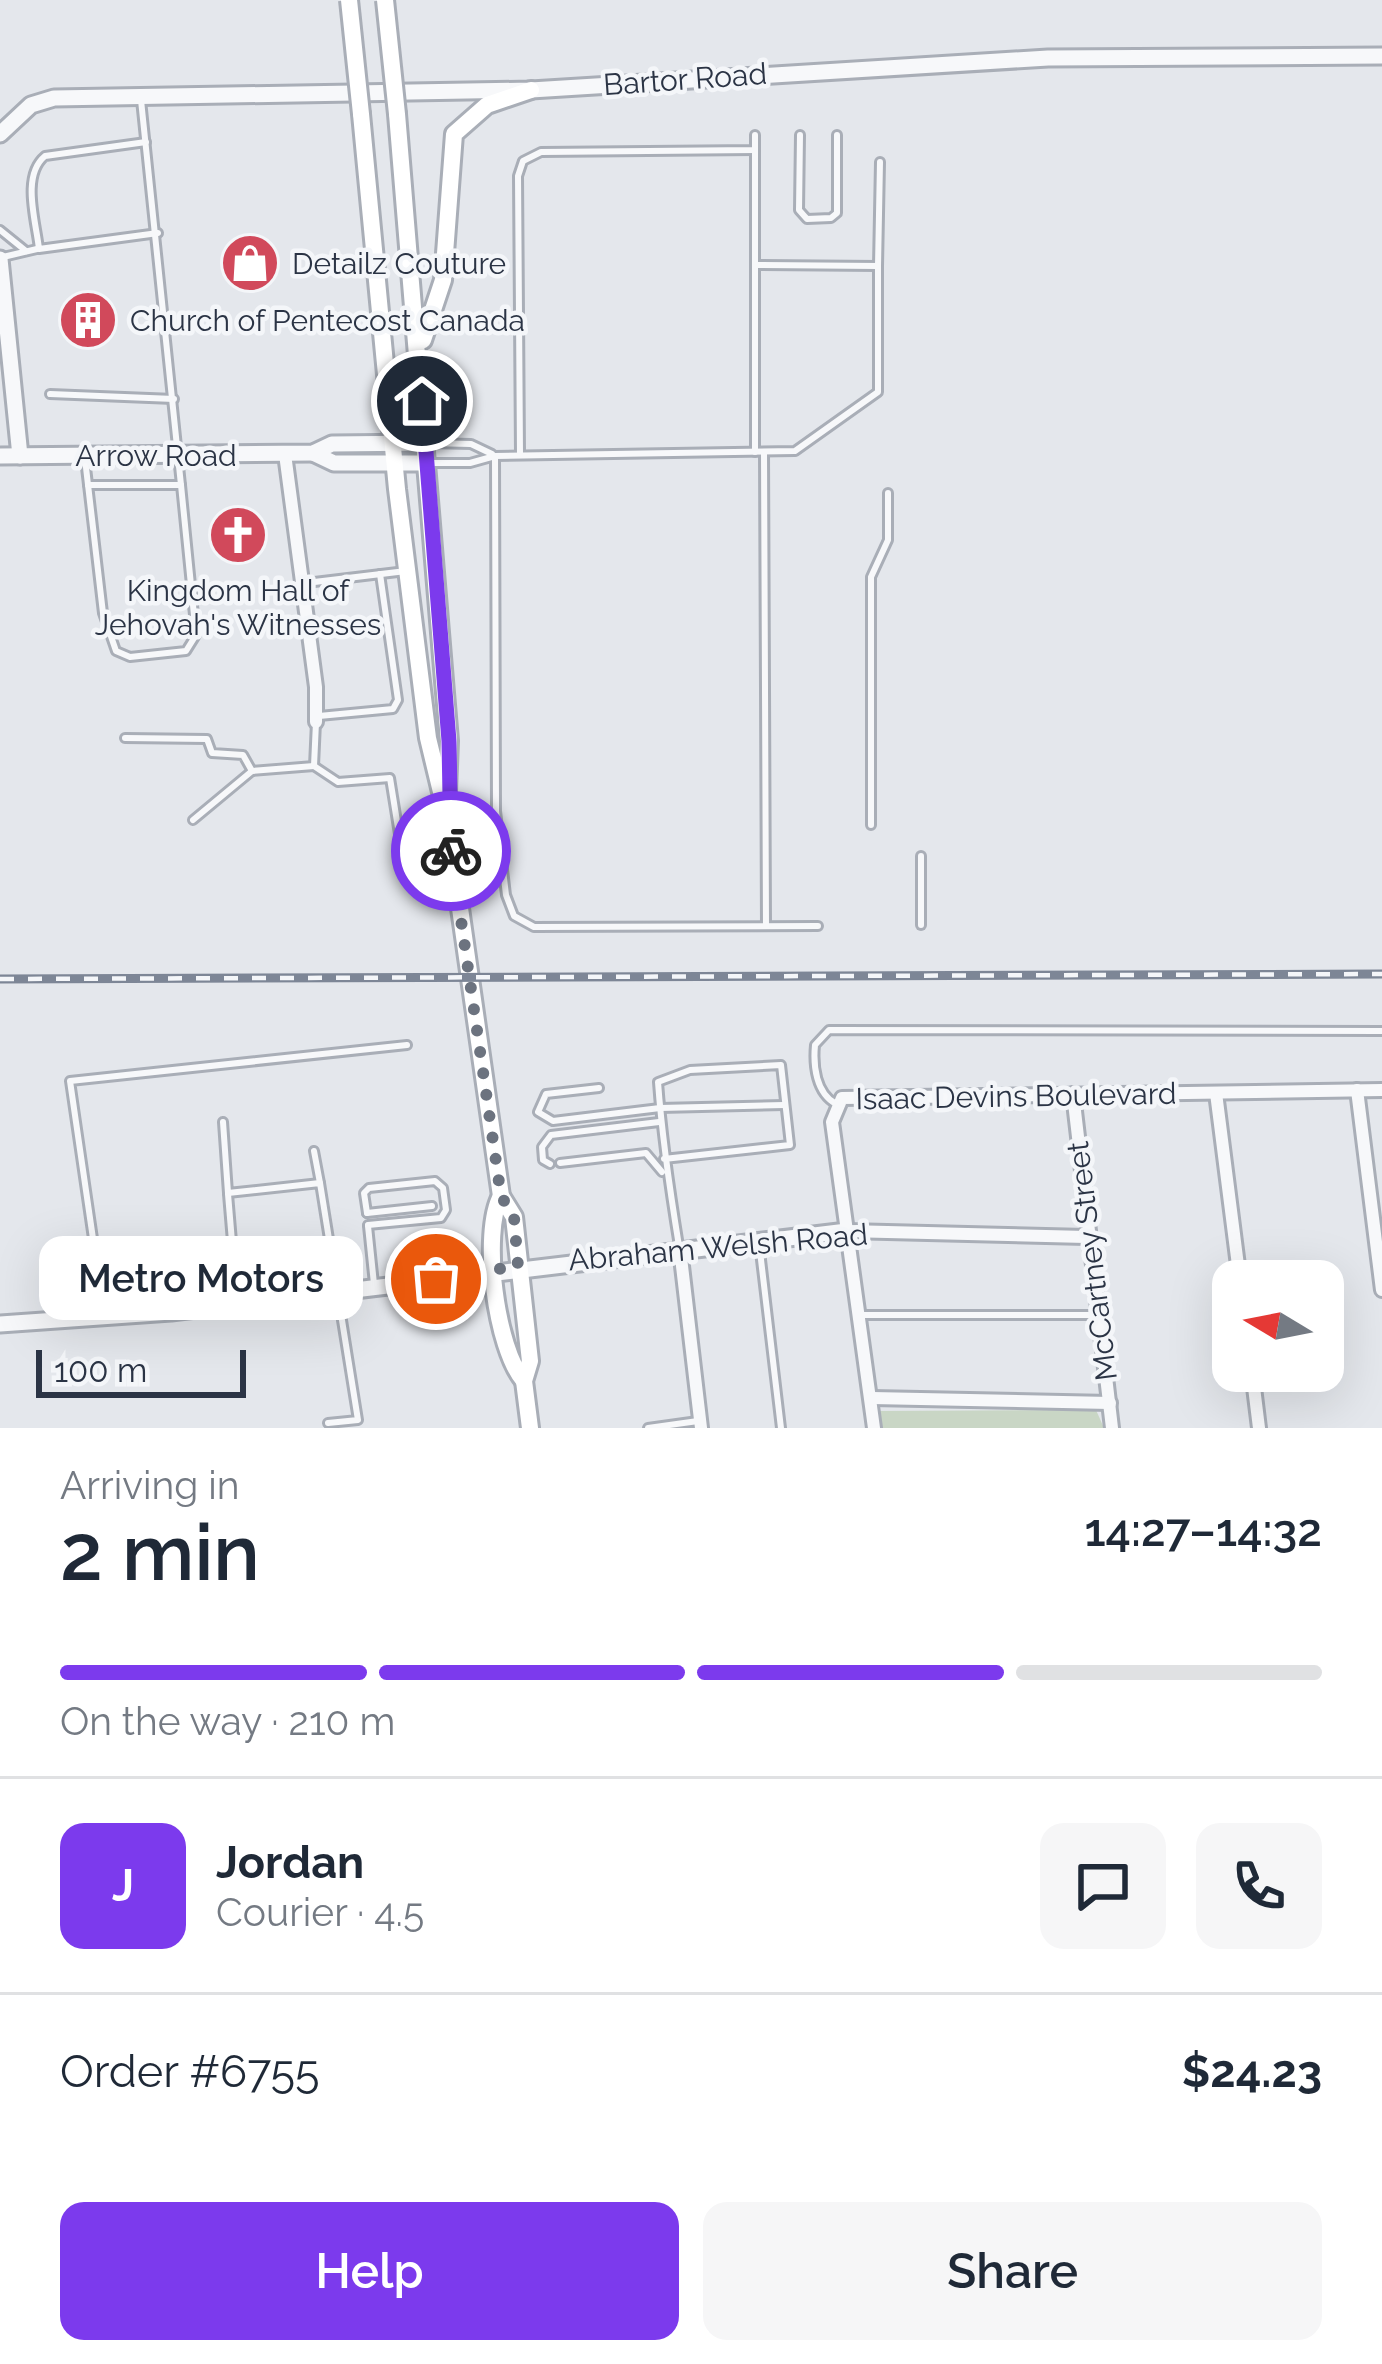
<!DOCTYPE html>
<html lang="en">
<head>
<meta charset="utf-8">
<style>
	:root { --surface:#fff; --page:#f6f6f7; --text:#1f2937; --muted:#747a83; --line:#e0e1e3; --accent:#7c3aed }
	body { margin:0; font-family:Raleway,sans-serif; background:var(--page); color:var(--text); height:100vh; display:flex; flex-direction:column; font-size:45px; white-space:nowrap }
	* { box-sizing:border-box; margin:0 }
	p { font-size:39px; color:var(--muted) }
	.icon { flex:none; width:66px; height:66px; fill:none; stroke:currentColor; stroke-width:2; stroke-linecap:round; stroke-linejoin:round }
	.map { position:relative; height:1428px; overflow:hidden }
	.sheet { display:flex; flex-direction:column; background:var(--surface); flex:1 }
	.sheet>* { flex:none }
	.needle { width:78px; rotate:280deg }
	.fabs { position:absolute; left:1212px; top:1260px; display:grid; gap:24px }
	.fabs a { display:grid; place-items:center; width:132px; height:132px; border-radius:24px; background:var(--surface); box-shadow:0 12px 48px #0002; font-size:60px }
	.scale { position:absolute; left:36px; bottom:30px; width:210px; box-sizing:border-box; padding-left:12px; border:6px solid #2b3445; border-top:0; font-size:33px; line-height:42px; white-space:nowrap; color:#2b3445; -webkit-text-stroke:9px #f4f6f9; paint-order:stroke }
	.pin { position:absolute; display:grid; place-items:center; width:102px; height:102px; color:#fff; margin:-51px; border:6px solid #fff; border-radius:50%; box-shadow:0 3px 12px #0007 }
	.courier { position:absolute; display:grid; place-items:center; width:120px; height:120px; margin:-60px; border:9px solid #7c3aed; border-radius:50%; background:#fff; color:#222; box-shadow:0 3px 15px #0007 }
	.bubble { position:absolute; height:84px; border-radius:24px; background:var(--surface); box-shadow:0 12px 48px #0002; font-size:39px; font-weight:600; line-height:84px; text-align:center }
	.headline em { font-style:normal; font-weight:600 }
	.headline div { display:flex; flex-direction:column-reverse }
	.headline { display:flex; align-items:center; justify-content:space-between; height:204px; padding:0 60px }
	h1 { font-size:78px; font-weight:600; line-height:90px }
	.bar { display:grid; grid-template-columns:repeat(4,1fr); gap:18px 12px; align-content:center; height:144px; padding:0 60px }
	.bar i { height:15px; border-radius:9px; background:var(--line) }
	.bar .active { background:var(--accent) }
	.bar p { grid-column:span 4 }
	.line { display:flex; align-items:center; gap:30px; padding:0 60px; border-top:3px solid var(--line) }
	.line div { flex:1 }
	.round { display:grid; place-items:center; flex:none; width:126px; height:126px; border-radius:24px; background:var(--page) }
	.cta { display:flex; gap:24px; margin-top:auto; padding:24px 60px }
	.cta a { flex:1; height:138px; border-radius:24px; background:var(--accent); color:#fff; font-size:48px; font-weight:600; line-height:138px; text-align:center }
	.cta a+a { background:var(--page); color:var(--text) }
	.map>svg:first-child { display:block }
	.green { fill:#c9d6c5 }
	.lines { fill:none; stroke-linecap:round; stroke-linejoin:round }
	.service-casing { stroke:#a9aeb7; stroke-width:12 }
	.minor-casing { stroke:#a9aeb7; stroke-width:18 }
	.tertiary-casing { stroke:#a9aeb7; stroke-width:21 }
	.secondary-casing { stroke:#a9aeb7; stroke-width:22 }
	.service { stroke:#f7f8fa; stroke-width:6 }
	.minor { stroke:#f7f8fa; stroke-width:12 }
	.tertiary { stroke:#f7f8fa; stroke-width:15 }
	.secondary { stroke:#fff; stroke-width:16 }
	.rail-casing { stroke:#7d8696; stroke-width:9 }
	.rail { stroke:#f4f6f9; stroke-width:4.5; stroke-dasharray:14; stroke-linecap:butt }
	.secondary-bridge-casing { stroke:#a9aeb7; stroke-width:22; stroke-linecap:butt }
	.secondary-bridge { stroke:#fff; stroke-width:16 }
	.done { stroke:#6c737f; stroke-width:12; stroke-dasharray:0 21.6 }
	.route { stroke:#7c3aed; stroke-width:15 }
	.labels { text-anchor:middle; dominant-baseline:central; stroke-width:9; stroke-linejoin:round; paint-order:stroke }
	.street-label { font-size:30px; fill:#2b3445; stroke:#f4f6f9 }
	.poi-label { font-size:30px; fill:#2b3445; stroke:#f4f6f9; text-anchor:start }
</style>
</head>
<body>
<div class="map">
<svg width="1382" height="1428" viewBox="0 0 1382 1428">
	<rect width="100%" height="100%" fill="#e4e7ec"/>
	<polygon class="green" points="1096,1410 1104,1428 876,1428 875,1411"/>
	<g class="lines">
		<g class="service-casing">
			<g id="service">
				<polyline points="800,135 799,210 807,219 831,218 837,213 837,135"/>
				<path d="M146,142L45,156C21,176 36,221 39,249L158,233"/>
				<polyline points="0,230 26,251"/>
				<polyline points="3,257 37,249"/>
				<polyline points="757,265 878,266 880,162"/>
				<polyline points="50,394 174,399"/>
				<polyline points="429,443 471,444 492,454"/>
				<polyline points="755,452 755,150"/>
				<polyline points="764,452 766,926"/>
				<polyline points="520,454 518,176 523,161 541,152 755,150 755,135"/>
				<polyline points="495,456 496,811 506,895 514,916 534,927 818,926"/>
				<polyline points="85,459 103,613 116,651 130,657 186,651 196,635 181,485"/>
				<polyline points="429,463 470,463 495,456 795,451 878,392 878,266"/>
				<polyline points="88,485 181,485 141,100"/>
				<polyline points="306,583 406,571"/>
				<polyline points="319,716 393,709 398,700 380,574"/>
				<polyline points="125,738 207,739 212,753 243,755 252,771"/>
				<polyline points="314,766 338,782 390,778 403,859"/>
				<polyline points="193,820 252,771 314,766 316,722"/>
				<polyline points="871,825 871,577 888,540 888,493"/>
				<polyline points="921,856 921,925"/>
				<polyline points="599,1088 546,1094 538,1112 553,1121 660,1108 784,1105"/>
				<path d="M836,1104C816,1093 813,1066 815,1045L829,1030L1382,1031"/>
				<polyline points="223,1122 228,1193 320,1183 358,1420 328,1423"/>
				<polyline points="314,1151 320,1183"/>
				<path d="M664,1159L790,1145L781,1065L690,1070L658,1082C662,1138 670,1191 679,1246"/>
				<polyline points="560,1163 646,1153 662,1172"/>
				<polyline points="550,1164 543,1160 542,1147 551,1135 659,1122"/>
				<polyline points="228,1194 237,1301"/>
				<polyline points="367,1213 364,1193 369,1188 435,1181 443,1188 446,1210 441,1218 368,1225"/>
				<polyline points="367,1213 432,1206"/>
				<polyline points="368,1226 374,1284"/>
				<polyline points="759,1243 781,1428"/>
				<polyline points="104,1314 70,1081 407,1045"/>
				<polyline points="861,1315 1097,1315"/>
				<polyline points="648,1428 698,1421"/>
			</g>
		</g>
		<g class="minor-casing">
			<g id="minor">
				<polyline points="285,454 316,687 316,722"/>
				<polyline points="1357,1090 1382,1290"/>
				<polyline points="1216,1093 1240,1281"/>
				<polyline points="1073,1094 1112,1428"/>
				<polyline points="847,1231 1086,1237"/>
				<polyline points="680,1249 701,1428"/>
				<polyline points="1252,1371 1259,1428"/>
				<polyline points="872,1398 1110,1403"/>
				<polyline points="874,1428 832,1122 842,1098 1382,1090"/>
			</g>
		</g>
		<g class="tertiary-casing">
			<g id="tertiary">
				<polyline points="0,134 31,105 54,98 531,90 1048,58 1382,56"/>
				<polyline points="0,259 20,456"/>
				<polyline points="313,453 334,463 426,463"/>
				<polyline points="0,456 313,453 332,444 424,443"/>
				<polyline points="0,1324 171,1312 847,1231"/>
			</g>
		</g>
		<g class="secondary-casing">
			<g id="secondary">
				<polyline points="361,114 397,489 428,738 447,817 501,1196 514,1217 530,1361 524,1381 530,1428"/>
				<polyline points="397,114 449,741 447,792"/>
				<polyline points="423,340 443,280 454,134 487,105 531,90"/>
				<path d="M501,1196C481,1233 496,1349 524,1381"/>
			</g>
		</g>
		<use href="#service" class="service"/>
		<use href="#minor" class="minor"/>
		<use href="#tertiary" class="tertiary"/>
		<use href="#secondary" class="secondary"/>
		<g class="rail-casing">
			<polyline id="rail" points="0,979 1382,974"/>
		</g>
		<use href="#rail" class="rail"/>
		<g class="secondary-bridge-casing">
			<g id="secondary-bridge">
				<polyline points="349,0 361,114"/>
				<polyline points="385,0 397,114"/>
			</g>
		</g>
		<use href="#secondary-bridge" class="secondary-bridge"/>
	</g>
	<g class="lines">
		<polyline class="done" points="436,1279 518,1266 514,1217 501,1196 451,851"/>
		<polyline class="route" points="422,401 449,741 451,851"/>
	</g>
	<defs>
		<g id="shop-disc" transform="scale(3)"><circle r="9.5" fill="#d1495b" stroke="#f4f6f9"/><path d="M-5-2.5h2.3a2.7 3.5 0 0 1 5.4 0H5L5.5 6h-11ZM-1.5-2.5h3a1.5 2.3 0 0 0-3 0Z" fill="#fff"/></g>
		<g id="building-disc" transform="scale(3)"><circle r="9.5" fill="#d1495b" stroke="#f4f6f9"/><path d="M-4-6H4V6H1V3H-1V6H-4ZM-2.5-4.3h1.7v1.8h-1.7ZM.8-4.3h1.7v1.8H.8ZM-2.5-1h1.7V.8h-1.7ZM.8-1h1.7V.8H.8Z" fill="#fff"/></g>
		<g id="church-disc" transform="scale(3)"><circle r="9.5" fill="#d1495b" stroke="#f4f6f9"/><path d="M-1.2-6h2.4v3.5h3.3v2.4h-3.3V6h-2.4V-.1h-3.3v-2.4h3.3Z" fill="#fff"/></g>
	</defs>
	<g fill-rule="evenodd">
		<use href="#shop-disc" x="250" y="263"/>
		<use href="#building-disc" x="88" y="320"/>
		<use href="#church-disc" x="238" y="535"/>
	</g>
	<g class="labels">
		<g class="street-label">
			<text transform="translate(685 79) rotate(-4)">Bartor Road</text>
			<text x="156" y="455">Arrow Road</text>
			<text transform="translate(1016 1096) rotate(-1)">Isaac Devins Boulevard</text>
			<text transform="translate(718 1247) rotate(-5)">Abraham Welsh Road</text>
			<text transform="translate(1092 1261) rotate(-97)">McCartney Street</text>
		</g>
		<g class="poi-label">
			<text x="292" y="263">Detailz Couture</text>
			<text x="130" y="320">Church of Pentecost Canada</text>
			<text x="238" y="590" text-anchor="middle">Kingdom Hall of<tspan x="238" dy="34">Jehovah's Witnesses</tspan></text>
		</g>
	</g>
</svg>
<div class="fabs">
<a><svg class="needle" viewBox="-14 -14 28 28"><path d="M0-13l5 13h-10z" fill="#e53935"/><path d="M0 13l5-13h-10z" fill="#747a83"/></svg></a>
</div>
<div class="scale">100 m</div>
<div class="pin" style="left:436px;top:1279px;background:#ea580c"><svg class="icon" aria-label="bag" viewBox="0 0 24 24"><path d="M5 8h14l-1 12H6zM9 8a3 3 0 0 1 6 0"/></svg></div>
<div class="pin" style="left:422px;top:401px;background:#1f2937"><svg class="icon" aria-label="home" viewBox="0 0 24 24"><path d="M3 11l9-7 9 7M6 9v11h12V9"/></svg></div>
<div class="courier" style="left:451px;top:851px"><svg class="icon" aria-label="bike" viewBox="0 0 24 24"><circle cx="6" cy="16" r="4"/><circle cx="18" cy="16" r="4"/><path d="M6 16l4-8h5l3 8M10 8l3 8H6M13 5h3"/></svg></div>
<div class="bubble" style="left:39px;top:1236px;width:324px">Metro Motors</div>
</div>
<section class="sheet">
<div class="headline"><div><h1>2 min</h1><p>Arriving in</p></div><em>14:27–14:32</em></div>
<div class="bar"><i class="active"></i><i class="active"></i><i class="active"></i><i></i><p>On the way · 210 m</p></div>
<div class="line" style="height:216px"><b class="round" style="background:var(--accent);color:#fff">J</b><div><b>Jordan</b><p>Courier · 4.5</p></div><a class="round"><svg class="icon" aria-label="chat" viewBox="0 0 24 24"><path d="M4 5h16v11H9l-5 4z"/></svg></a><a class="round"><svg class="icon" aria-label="phone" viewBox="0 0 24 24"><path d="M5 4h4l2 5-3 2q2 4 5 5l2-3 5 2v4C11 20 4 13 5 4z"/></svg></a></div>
<div class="line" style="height:156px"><div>Order #6755</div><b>$24.23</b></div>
<div class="cta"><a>Help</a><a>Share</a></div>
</section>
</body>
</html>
